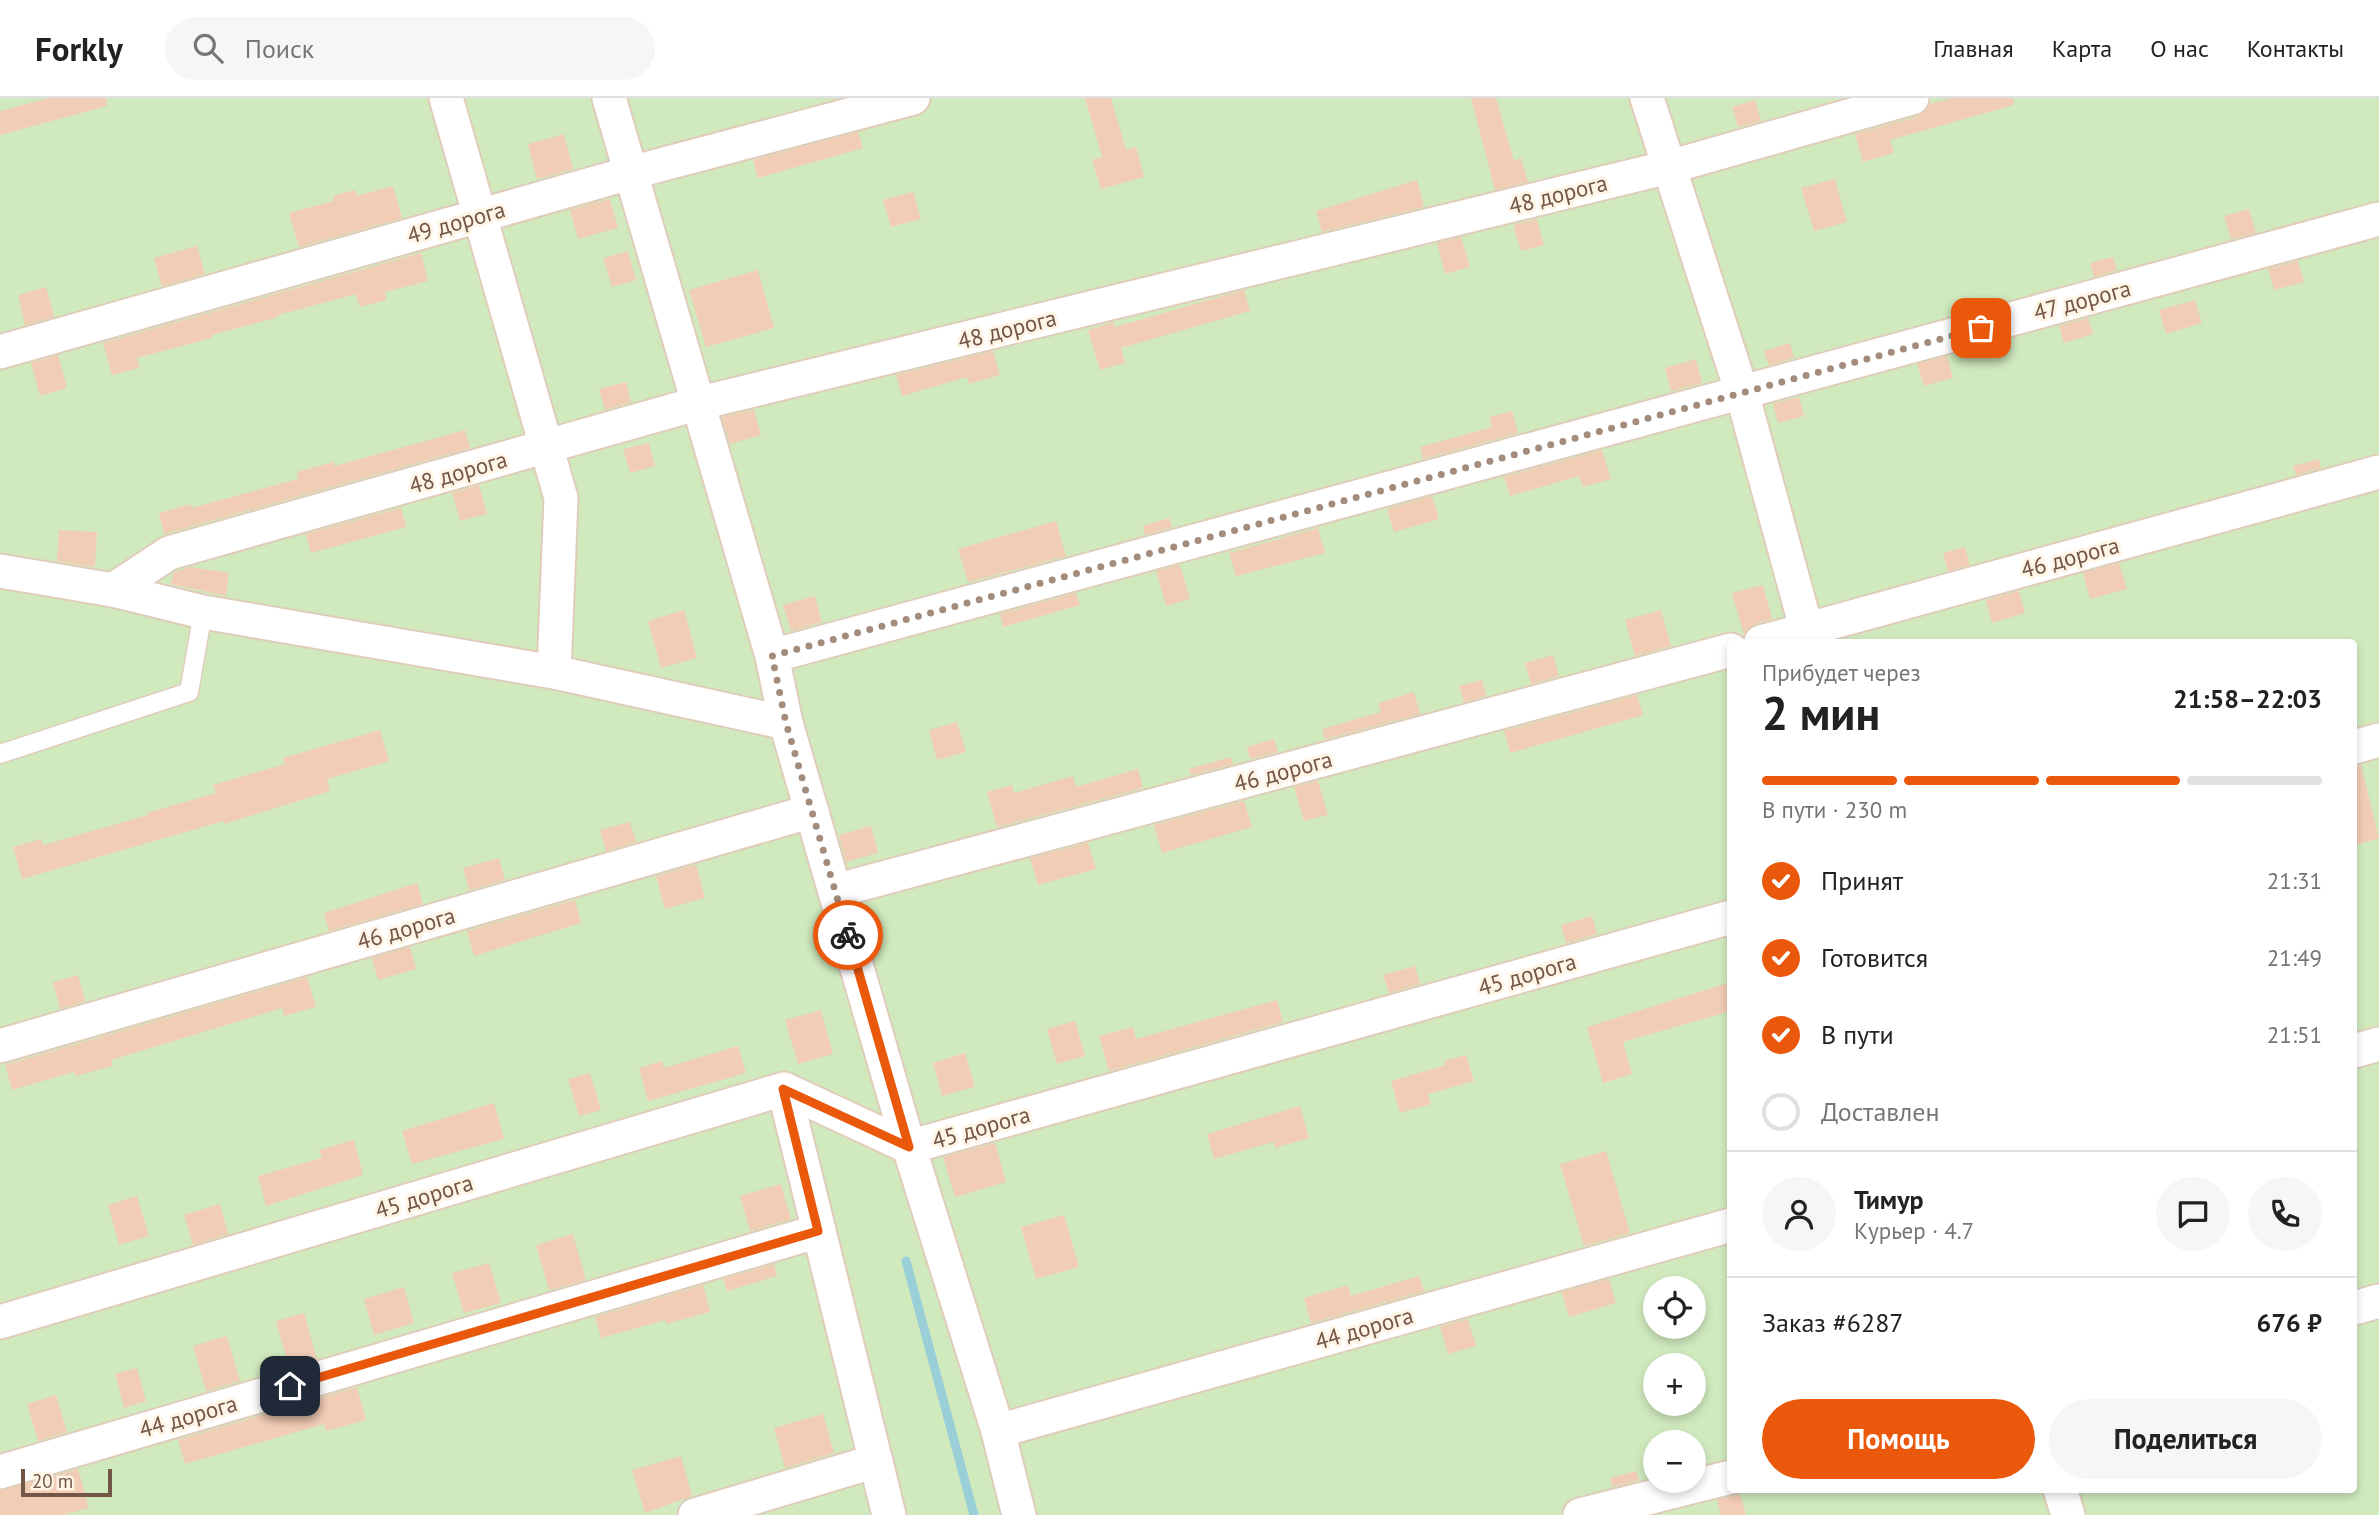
<!DOCTYPE html>
<html lang="ru">
<head>
<meta charset="utf-8">
<style>
	:root { --surface:#fff; --page:#f6f6f6; --text:#222; --muted:#767676; --line:#e0e0e0; --accent:#ea580c }
	body { margin:0; font-family:"PT Sans",sans-serif; background:var(--page); color:var(--text); height:100vh; display:flex; flex-direction:column; font-size:26px; white-space:nowrap }
	* { box-sizing:border-box; margin:0 }
	p { font-size:23px; color:var(--muted) }
	.icon { flex:none; width:38px; height:38px; fill:none; stroke:currentColor; stroke-width:2; stroke-linecap:round; stroke-linejoin:round }
	.map { position:relative; flex:1; overflow:hidden }
	.sheet { position:absolute; left:1727px; top:541px; width:630px; height:854px; display:flex; flex-direction:column; background:var(--surface); border-radius:7px; box-shadow:0 4px 10px #0003 }
	.sheet>* { flex:none }
	.fabs { position:absolute; left:1643px; top:1178px; display:grid; gap:14px }
	.fabs a { display:grid; place-items:center; width:63px; height:63px; border-radius:50%; background:var(--surface); box-shadow:0 4px 10px #0003; font-size:35px }
	.scale { position:absolute; left:21px; bottom:18px; width:91px; box-sizing:border-box; padding-left:7px; border:4px solid #735647; border-top:0; font-size:19px; line-height:24px; white-space:nowrap; color:#735647; -webkit-text-stroke:5px #fff5e6; paint-order:stroke }
	.pin { position:absolute; display:grid; place-items:center; width:60px; height:60px; color:#fff; margin:-30px; border-radius:14px; box-shadow:0 4px 10px #0006 }
	.courier { position:absolute; display:grid; place-items:center; width:70px; height:70px; margin:-35px; border:5px solid #ea580c; border-radius:50%; background:#fff; color:#222; box-shadow:0 2px 9px #0007 }
	.summary em { font-style:normal; font-weight:700 }
	.summary div { display:flex; flex-direction:column-reverse }
	.summary { display:flex; align-items:center; justify-content:space-between; height:119px; padding:0 35px }
	h1 { font-size:46px; font-weight:700; line-height:52px }
	.bar { display:grid; grid-template-columns:repeat(4,1fr); gap:10px 7px; align-content:center; height:84px; padding:0 35px }
	.bar i { height:9px; border-radius:5px; background:var(--line) }
	.bar .on { background:var(--accent) }
	.bar p { grid-column:span 4 }
	.line { display:flex; align-items:center; gap:18px; padding:0 35px; border-top:2px solid var(--line) }
	.line div { flex:1 }
	.round { display:grid; place-items:center; flex:none; width:74px; height:74px; border-radius:37px; background:var(--page) }
	ol { padding:0 35px; list-style:none }
	li { display:flex; align-items:center; gap:21px; height:77px }
	li p { margin-inline-start:auto }
	li .icon { padding:7px; border-radius:50%; background:var(--accent); color:#fff; stroke-width:4 }
	li:last-child { color:var(--muted) }
	li i { width:38px; height:38px; border:4px solid var(--line); border-radius:50% }
	.button { display:flex; gap:14px; margin-top:auto; padding:14px 35px }
	.button a { flex:1; height:80px; border-radius:42px; background:var(--accent); color:#fff; font-size:28px; font-weight:700; line-height:80px; text-align:center }
	.button a+a { background:var(--page); color:var(--text) }
	header { display:flex; align-items:center; gap:42px; box-sizing:border-box; height:98px; padding:0 35px; background:var(--surface); border-bottom:2px solid var(--line) }
	header strong { font-size:33px }
	nav { display:flex; gap:38px; margin-inline-start:auto; font-size:24px }
	.search { width:490px; height:63px; background:var(--page); display:flex; align-items:center; gap:18px; box-sizing:border-box; padding:0 24px; border-radius:38px; color:var(--muted); font-size:26px }
	.map>svg:first-child { display:block }
	.green { fill:#d0eabe; fill-rule:evenodd }
	.lines { fill:none; stroke-linecap:round; stroke-linejoin:round }
	.stream { stroke:#9acfd8; stroke-width:9 }
	.building { fill:#f2cdb6 }
	.lane-casing { stroke:#e0ccbb; stroke-width:21 }
	.street-casing { stroke:#e0ccbb; stroke-width:37 }
	.lane { stroke:#fff; stroke-width:18 }
	.street { stroke:#fff; stroke-width:33 }
	.done { stroke:#a38c7c; stroke-width:7; stroke-dasharray:0 12.6 }
	.route { stroke:#ea580c; stroke-width:9 }
	.labels { text-anchor:middle; dominant-baseline:central; stroke-width:6; stroke-linejoin:round; paint-order:stroke }
	.street-label { font-size:23px; fill:#735647; stroke:#fff5e6 }
</style>
</head>
<body>
<header>
<strong>Forkly</strong>
<div class="search"><svg class="icon" aria-label="search" viewBox="0 0 24 24"><circle cx="10" cy="10" r="6"/><path d="M15 15l6 6"/></svg>Поиск</div>
<nav><a>Главная</a><a>Карта</a><a>О нас</a><a>Контакты</a></nav>
</header>
<div class="map">
<svg width="2379" height="1417" viewBox="0 0 2379 1417">
	<rect width="100%" height="100%" fill="#fcf1df"/>
	<path class="green" d="M0,0H2379V1417H0ZM1731,544H2354V1391H1731ZM1656,1190H1694V1228H1656ZM1656,1267H1694V1306H1656ZM1656,1344H1694V1382H1656Z"/>
	<g class="lines">
		<polyline class="stream" points="906,1163 974,1417"/>
	</g>
	<g class="building">
		<polygon points="49,0 106,0 107,8 0,37 0,13"/>
		<polygon points="1085,0 1111,0 1126,52 1136,49 1144,79 1101,91 1092,62 1102,59"/>
		<polygon points="1471,0 1496,0 1514,63 1521,60 1528,84 1495,92"/>
		<polygon points="1952,0 2013,0 2014,7 1890,42 1894,55 1863,64 1855,36 1917,19 1930,6"/>
		<polygon points="1755,2 1761,23 1738,29 1732,9"/>
		<polygon points="858,34 863,50 758,80 753,62"/>
		<polygon points="564,36 573,71 537,81 528,46"/>
		<polygon points="1835,81 1847,124 1814,133 1801,90"/>
		<polygon points="1417,82 1424,109 1322,134 1316,113"/>
		<polygon points="393,88 402,120 299,149 289,115 334,103 333,98 355,92 357,98"/>
		<polygon points="913,94 921,121 891,129 883,102"/>
		<polygon points="610,101 618,130 578,141 570,112"/>
		<polygon points="2249,111 2256,135 2231,141 2224,118"/>
		<polygon points="1537,121 1544,147 1521,153 1513,127"/>
		<polygon points="1461,139 1470,169 1445,176 1437,145"/>
		<polygon points="197,148 205,176 162,188 154,160"/>
		<polygon points="628,153 636,182 612,189 603,160"/>
		<polygon points="421,155 428,183 385,194 387,202 360,209 356,196 278,217 279,219 212,237 212,240 137,260 140,270 112,277 103,245"/>
		<polygon points="2113,159 2117,172 2094,179 2090,165"/>
		<polygon points="2298,163 2304,184 2274,192 2268,171"/>
		<polygon points="758,172 774,230 706,249 689,192"/>
		<polygon points="46,189 54,219 25,227 18,197"/>
		<polygon points="1244,192 1250,213 1121,250 1125,265 1100,272 1088,232 1114,224 1115,229"/>
		<polygon points="2195,202 2202,225 2166,236 2159,212"/>
		<polygon points="2088,220 2093,236 2064,245 2059,228"/>
		<polygon points="1790,245 1794,260 1769,267 1764,253"/>
		<polygon points="993,253 1000,277 969,286 967,279 902,298 896,277"/>
		<polygon points="58,257 67,290 40,298 31,265"/>
		<polygon points="1947,258 1953,280 1924,288 1917,266"/>
		<polygon points="1696,261 1702,285 1671,293 1665,270"/>
		<polygon points="626,284 631,304 605,312 599,291"/>
		<polygon points="1799,299 1804,318 1778,325 1773,306"/>
		<polygon points="754,312 761,337 730,346 722,319"/>
		<polygon points="1512,313 1518,335 1423,361 1420,349 1492,329 1489,319"/>
		<polygon points="465,332 470,350 164,436 159,415 191,406 192,410 298,381 297,374 334,364 335,368"/>
		<polygon points="649,345 655,368 630,375 623,351"/>
		<polygon points="1602,352 1611,381 1583,389 1579,378 1510,398 1504,379"/>
		<polygon points="2319,361 2321,370 2296,377 2293,368"/>
		<polygon points="479,387 487,416 460,423 452,395"/>
		<polygon points="1432,398 1439,421 1394,434 1387,411"/>
		<polygon points="401,410 406,429 311,455 306,436"/>
		<polygon points="1169,420 1172,429 1145,437 1143,428"/>
		<polygon points="1056,423 1066,458 968,484 958,451"/>
		<polygon points="1318,430 1325,455 1236,478 1229,455"/>
		<polygon points="59,432 97,434 95,469 57,463"/>
		<polygon points="1965,449 1970,467 1948,473 1943,455"/>
		<polygon points="2119,465 2127,491 2090,501 2083,475"/>
		<polygon points="1180,467 1190,501 1166,508 1156,473"/>
		<polygon points="190,469 229,475 226,498 171,486 173,475"/>
		<polygon points="1763,487 1772,521 1755,526 1744,537 1732,495"/>
		<polygon points="2019,493 2025,515 1992,525 1986,502"/>
		<polygon points="1076,495 1080,507 1003,529 1000,516"/>
		<polygon points="815,498 822,524 791,533 783,507"/>
		<polygon points="684,512 697,560 661,570 648,523"/>
		<polygon points="1661,512 1671,548 1635,558 1625,522"/>
		<polygon points="1553,557 1559,578 1531,586 1525,565"/>
		<polygon points="1482,582 1486,598 1464,604 1459,588"/>
		<polygon points="1414,594 1420,616 1325,641 1322,631 1381,614 1378,605"/>
		<polygon points="1637,597 1643,617 1510,655 1504,633"/>
		<polygon points="957,624 966,654 937,662 929,632"/>
		<polygon points="380,632 389,663 327,681 330,693 224,726 224,723 22,781 13,749 41,741 43,747 148,717 147,715 216,695 213,687 285,666 283,660"/>
		<polygon points="1274,641 1278,654 1250,661 1247,649"/>
		<polygon points="1231,659 1233,666 1191,677 1189,671"/>
		<polygon points="2361,667 2379,740 2354,748 2354,668"/>
		<polygon points="1138,671 1143,690 997,729 987,694 1012,687 1014,695 1073,678 1076,689"/>
		<polygon points="1318,683 1328,717 1304,723 1294,689"/>
		<polygon points="1244,703 1252,729 1162,755 1154,727"/>
		<polygon points="630,724 636,744 606,753 600,732"/>
		<polygon points="871,728 878,755 846,764 839,737"/>
		<polygon points="1088,745 1096,771 1038,787 1030,760"/>
		<polygon points="499,760 505,782 469,792 463,770"/>
		<polygon points="696,767 705,800 665,811 656,778"/>
		<polygon points="417,785 423,806 329,833 324,815"/>
		<polygon points="575,802 581,825 474,858 467,833"/>
		<polygon points="1592,818 1597,836 1566,845 1561,827"/>
		<polygon points="410,849 416,871 378,882 372,860"/>
		<polygon points="1415,868 1420,886 1389,895 1383,877"/>
		<polygon points="78,877 85,903 60,911 53,884"/>
		<polygon points="307,879 316,909 284,918 282,910 111,962 113,968 76,978 74,974 12,992 5,967"/>
		<polygon points="1731,884 1731,913 1623,944 1632,976 1603,985 1587,929"/>
		<polygon points="1277,902 1283,924 1109,973 1099,938 1133,929 1136,941"/>
		<polygon points="821,912 833,956 798,966 785,922"/>
		<polygon points="1075,923 1085,958 1057,966 1047,931"/>
		<polygon points="738,948 746,975 648,1003 639,970 662,963 664,970"/>
		<polygon points="965,955 975,989 942,998 933,965"/>
		<polygon points="1466,957 1474,983 1428,996 1431,1006 1400,1015 1391,983 1446,967 1444,963"/>
		<polygon points="590,975 601,1012 579,1018 568,981"/>
		<polygon points="494,1005 504,1041 412,1066 402,1033"/>
		<polygon points="1300,1008 1309,1040 1275,1050 1274,1044 1214,1061 1207,1036"/>
		<polygon points="354,1042 363,1077 266,1108 258,1078 322,1060 319,1052"/>
		<polygon points="995,1045 1006,1084 955,1099 943,1059"/>
		<polygon points="1606,1053 1630,1135 1584,1148 1560,1066"/>
		<polygon points="781,1086 791,1121 750,1133 740,1098"/>
		<polygon points="137,1098 149,1138 119,1147 108,1107"/>
		<polygon points="220,1106 228,1136 193,1147 184,1117"/>
		<polygon points="1064,1117 1079,1169 1036,1181 1021,1129"/>
		<polygon points="573,1136 586,1182 549,1192 536,1147"/>
		<polygon points="489,1165 501,1205 464,1215 452,1175"/>
		<polygon points="774,1166 777,1178 727,1193 723,1181"/>
		<polygon points="1419,1178 1424,1193 1311,1225 1304,1200 1348,1187 1351,1198"/>
		<polygon points="1609,1181 1616,1205 1569,1219 1562,1194"/>
		<polygon points="703,1187 710,1214 666,1226 665,1222 601,1240 595,1219"/>
		<polygon points="404,1189 414,1225 374,1237 364,1201"/>
		<polygon points="304,1215 317,1261 289,1269 276,1223"/>
		<polygon points="1468,1221 1476,1248 1448,1256 1440,1229"/>
		<polygon points="227,1238 240,1283 206,1293 193,1248"/>
		<polygon points="137,1270 146,1303 124,1310 115,1276"/>
		<polygon points="357,1289 366,1322 326,1333 324,1326 185,1366 178,1342"/>
		<polygon points="56,1297 67,1334 38,1343 27,1306"/>
		<polygon points="823,1316 834,1355 785,1370 774,1330"/>
		<polygon points="681,1358 692,1398 645,1415 632,1372"/>
		<polygon points="78,1371 89,1410 63,1417 0,1417 0,1393"/>
		<polygon points="1636,1373 1639,1382 1612,1389 1610,1380"/>
		<polygon points="1740,1396 1746,1417 1721,1417 1717,1402"/>
	</g>
	<g class="lines">
		<g class="lane-casing">
			<polyline id="lane" points="0,656 189,594 203,514"/>
		</g>
		<g class="street-casing">
			<g id="street">
				<polyline points="446,0 561,400 554,574"/>
				<polyline points="609,0 772,558 786,625 909,1049 998,1333 1019,1417"/>
				<polyline points="1647,0 1742,295 1810,544"/>
				<polyline points="0,254 630,75 913,0"/>
				<polyline points="0,473 113,492 203,514 554,574 786,625"/>
				<polyline points="113,492 169,455 696,306 1669,69 1912,0"/>
				<polyline points="1761,544 2379,374"/>
				<polyline points="772,558 2379,121"/>
				<polyline points="2354,649 2379,642"/>
				<polyline points="835,793 1731,552"/>
				<polyline points="0,948 812,713"/>
				<polyline points="2354,953 2379,946"/>
				<polyline points="784,991 889,1417"/>
				<polyline points="2354,1210 2379,1203"/>
				<polyline points="0,1224 784,991 909,1049 1731,819"/>
				<polyline points="998,1333 1731,1127"/>
				<polyline points="0,1374 819,1133"/>
				<polyline points="2060,1391 2068,1417"/>
				<polyline points="695,1417 876,1363"/>
				<polyline points="1580,1417 1731,1379"/>
			</g>
		</g>
		<use href="#lane" class="lane"/>
		<use href="#street" class="street"/>
	</g>
	<g class="lines">
		<polyline class="done" points="848,837 786,625 772,558 1981,230"/>
		<polyline class="route" points="290,1288 818,1133 783,991 909,1049 848,837"/>
	</g>
	<g class="labels">
		<g class="street-label">
			<text transform="translate(1558 96) rotate(-14)">48 дорога</text>
			<text transform="translate(456 124) rotate(-16)">49 дорога</text>
			<text transform="translate(2082 202) rotate(-15)">47 дорога</text>
			<text transform="translate(1007 231) rotate(-14)">48 дорога</text>
			<text transform="translate(458 374) rotate(-16)">48 дорога</text>
			<text transform="translate(2070 459) rotate(-15)">46 дорога</text>
			<text transform="translate(1283 673) rotate(-15)">46 дорога</text>
			<text transform="translate(406 830) rotate(-16)">46 дорога</text>
			<text transform="translate(1527 876) rotate(-16)">45 дорога</text>
			<text transform="translate(981 1029) rotate(-16)">45 дорога</text>
			<text transform="translate(424 1098) rotate(-17)">45 дорога</text>
			<text transform="translate(1364 1230) rotate(-16)">44 дорога</text>
			<text transform="translate(188 1318) rotate(-16)">44 дорога</text>
		</g>
	</g>
</svg>
<div class="fabs">
<a><svg class="icon" aria-label="locate" viewBox="0 0 24 24"><circle cx="12" cy="12" r="6"/><path d="M12 2v4M12 18v4M2 12h4M18 12h4"/></svg></a>
<a>+</a>
<a>−</a>
</div>
<div class="scale">20 m</div>
<div class="pin" style="left:1981px;top:230px;background:#ea580c"><svg class="icon" aria-label="bag" viewBox="0 0 24 24"><path d="M5 8h14l-1 12H6zM9 8a3 3 0 0 1 6 0"/></svg></div>
<div class="pin" style="left:290px;top:1288px;background:#1f2937"><svg class="icon" aria-label="home" viewBox="0 0 24 24"><path d="M3 11l9-7 9 7M6 9v11h12V9"/></svg></div>
<div class="courier" style="left:848px;top:837px"><svg class="icon" aria-label="bike" viewBox="0 0 24 24"><circle cx="6" cy="16" r="4"/><circle cx="18" cy="16" r="4"/><path d="M6 16l4-8h5l3 8M10 8l3 8H6M13 5h3"/></svg></div>
<section class="sheet">
<div class="summary"><div><h1>2 мин</h1><p>Прибудет через</p></div><em>21:58–22:03</em></div>
<div class="bar"><i class="on"></i><i class="on"></i><i class="on"></i><i></i><p>В пути · 230 m</p></div>
<ol>
<li><svg class="icon" aria-label="check" viewBox="0 0 24 24"><path d="M5 12l5 5 9-10"/></svg>Принят<p>21:31</p></li>
<li><svg class="icon" aria-label="check" viewBox="0 0 24 24"><path d="M5 12l5 5 9-10"/></svg>Готовится<p>21:49</p></li>
<li><svg class="icon" aria-label="check" viewBox="0 0 24 24"><path d="M5 12l5 5 9-10"/></svg>В пути<p>21:51</p></li>
<li><i></i>Доставлен</li>
</ol>
<div class="line" style="height:126px"><a class="round"><svg class="icon" aria-label="person" viewBox="0 0 24 24"><circle cx="12" cy="8" r="4"/><path d="M4 21q1-7 8-7t8 7"/></svg></a><div><b>Тимур</b><p>Курьер · 4.7</p></div><a class="round"><svg class="icon" aria-label="chat" viewBox="0 0 24 24"><path d="M4 5h16v11H9l-5 4z"/></svg></a><a class="round"><svg class="icon" aria-label="phone" viewBox="0 0 24 24"><path d="M5 4h4l2 5-3 2q2 4 5 5l2-3 5 2v4C11 20 4 13 5 4z"/></svg></a></div>
<div class="line" style="height:91px"><div>Заказ #6287</div><b>676 ₽</b></div>
<div class="button"><a>Помощь</a><a>Поделиться</a></div>
</section>
</div>
</body>
</html>
